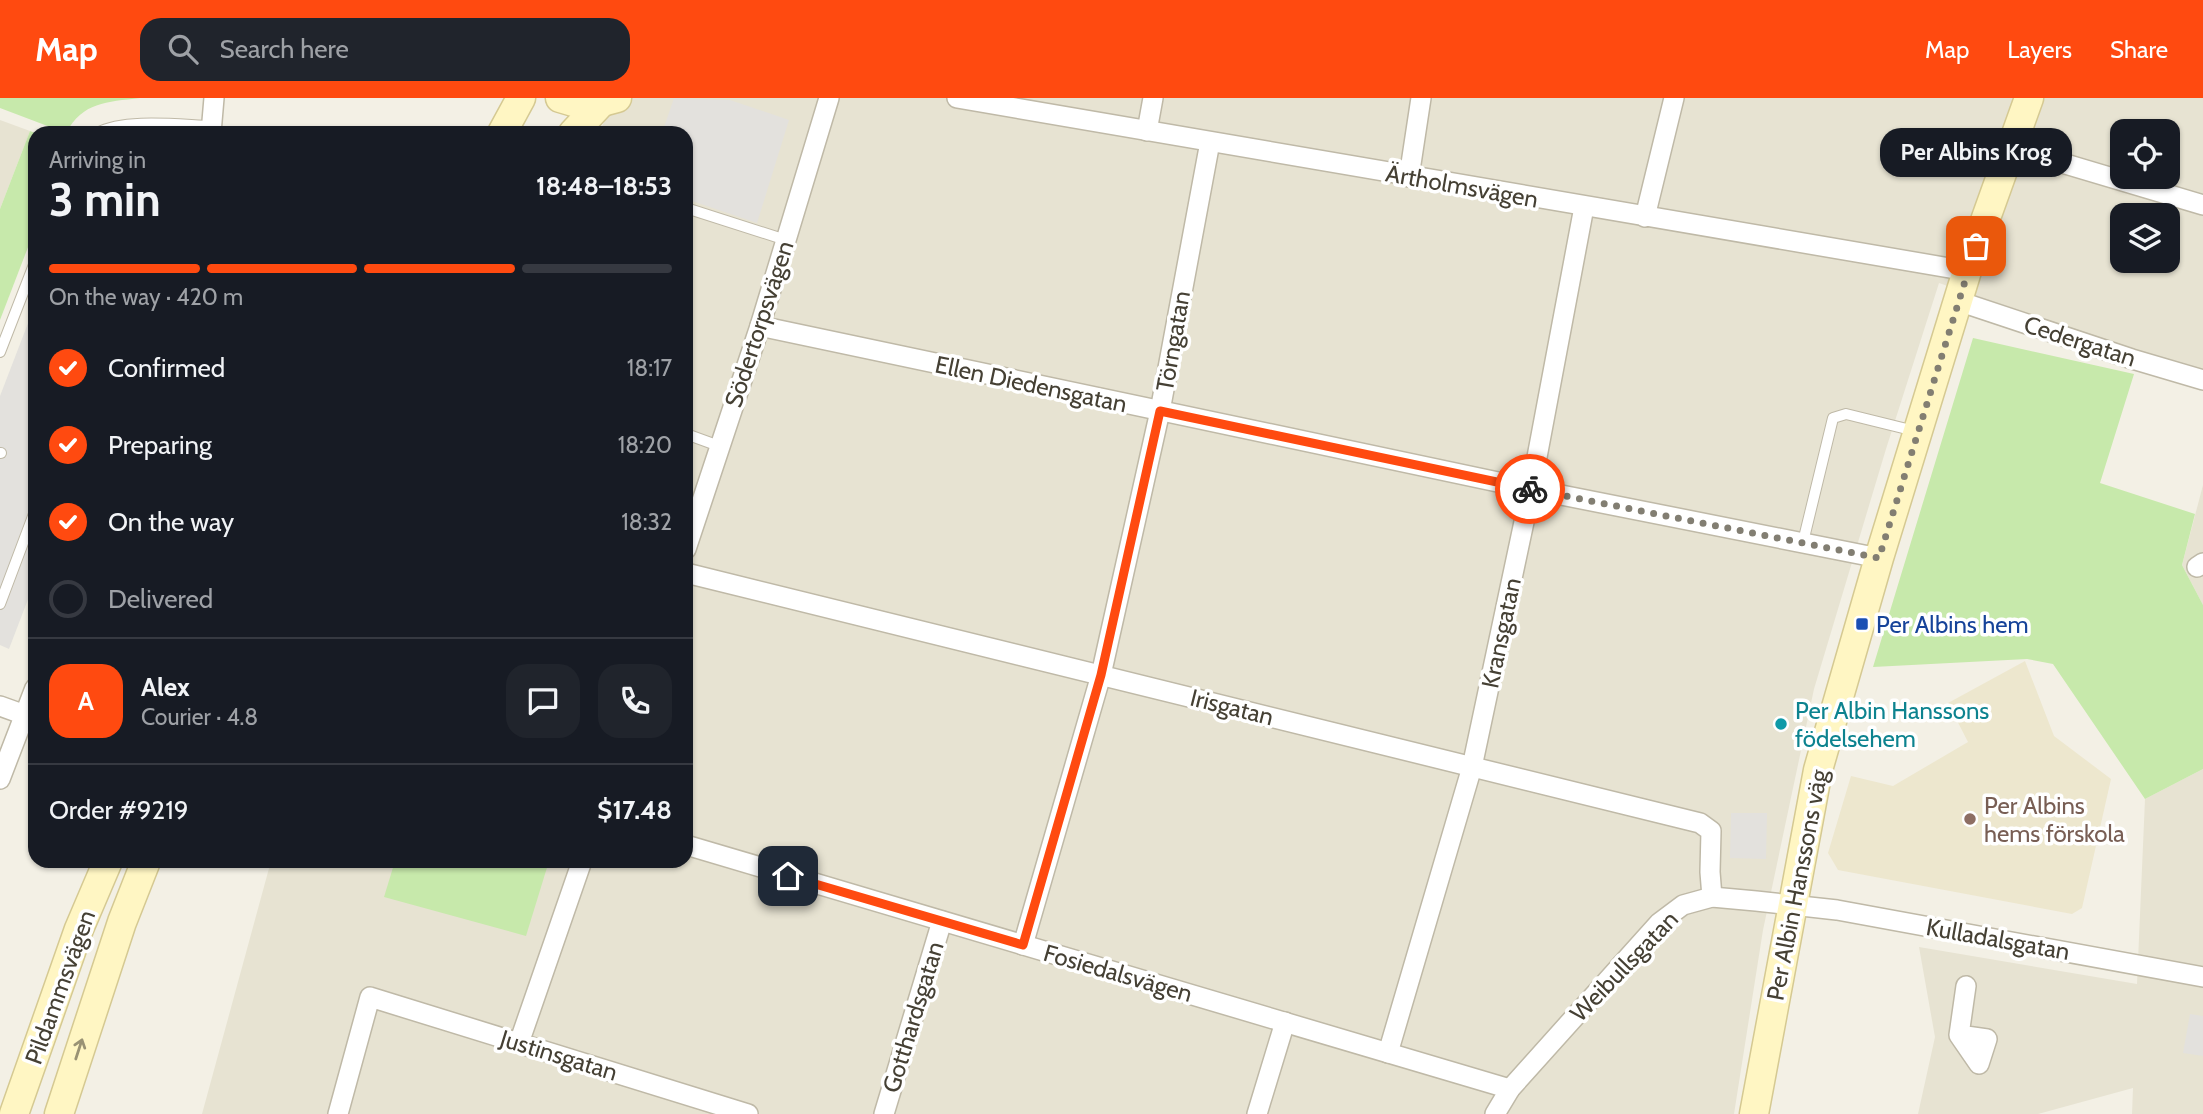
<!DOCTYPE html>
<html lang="en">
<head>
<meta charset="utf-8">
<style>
	:root { --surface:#171b24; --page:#20242c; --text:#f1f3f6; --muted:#9ea1a6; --line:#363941; --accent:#ff4a10 }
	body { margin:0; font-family:Cabin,sans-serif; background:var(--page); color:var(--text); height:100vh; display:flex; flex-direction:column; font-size:26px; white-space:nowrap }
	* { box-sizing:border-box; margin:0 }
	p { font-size:23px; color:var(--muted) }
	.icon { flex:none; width:38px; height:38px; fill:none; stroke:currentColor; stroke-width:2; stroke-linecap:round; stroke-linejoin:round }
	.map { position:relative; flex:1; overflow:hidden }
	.sheet { position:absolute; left:28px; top:28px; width:665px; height:742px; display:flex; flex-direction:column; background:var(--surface); border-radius:21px; box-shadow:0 2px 5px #0004 }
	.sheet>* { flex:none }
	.fabs { position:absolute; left:2110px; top:21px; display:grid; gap:14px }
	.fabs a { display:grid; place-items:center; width:70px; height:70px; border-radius:14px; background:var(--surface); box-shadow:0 2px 5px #0004; font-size:35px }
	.pin { position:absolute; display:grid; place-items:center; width:60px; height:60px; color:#fff; margin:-30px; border-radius:14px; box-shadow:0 4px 10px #0006 }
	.courier { position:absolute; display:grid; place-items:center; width:70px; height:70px; margin:-35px; border:5px solid #ff4a10; border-radius:50%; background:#fff; color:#222; box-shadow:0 2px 9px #0007 }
	.bubble { position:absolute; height:49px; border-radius:21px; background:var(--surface); box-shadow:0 2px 5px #0004; font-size:23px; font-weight:800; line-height:49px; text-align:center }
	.head em { font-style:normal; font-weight:800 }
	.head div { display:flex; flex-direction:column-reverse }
	.head { display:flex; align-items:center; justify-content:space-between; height:119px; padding:0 21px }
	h1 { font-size:46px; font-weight:800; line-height:52px }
	.bar { display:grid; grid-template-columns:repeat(4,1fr); gap:10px 7px; align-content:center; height:84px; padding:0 21px }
	.bar i { height:9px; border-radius:5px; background:var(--line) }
	.bar .current { background:var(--accent) }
	.bar p { grid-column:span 4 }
	.line { display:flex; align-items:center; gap:18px; padding:0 21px; border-top:2px solid var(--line) }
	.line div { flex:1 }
	.round { display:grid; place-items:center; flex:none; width:74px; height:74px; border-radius:21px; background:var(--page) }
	ol { padding:0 21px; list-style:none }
	li { display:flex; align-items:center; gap:21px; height:77px }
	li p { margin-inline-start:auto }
	li .icon { padding:7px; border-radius:50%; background:var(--accent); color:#fff; stroke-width:4 }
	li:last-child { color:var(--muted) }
	li i { width:38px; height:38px; border:4px solid var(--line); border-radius:50% }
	header { display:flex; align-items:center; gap:42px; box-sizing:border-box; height:98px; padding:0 35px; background:var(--accent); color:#fff }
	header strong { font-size:33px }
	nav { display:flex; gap:38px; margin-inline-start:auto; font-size:24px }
	.search { width:490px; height:63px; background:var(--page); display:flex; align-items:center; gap:18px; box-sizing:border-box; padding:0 24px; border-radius:21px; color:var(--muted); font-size:26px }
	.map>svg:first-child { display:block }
	.residential { fill:#e7e3d2; fill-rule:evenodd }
	.education { fill:#ede7ce }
	.green { fill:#c7e9ab }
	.parking { fill:#e3e1dd }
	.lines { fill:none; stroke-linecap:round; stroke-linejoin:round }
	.lane-casing { stroke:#bfb9a7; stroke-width:12 }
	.street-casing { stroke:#bfb9a7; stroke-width:22 }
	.secondary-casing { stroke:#d5c992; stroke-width:31 }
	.lane { stroke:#fff; stroke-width:10 }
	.street { stroke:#fff; stroke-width:19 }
	.secondary { stroke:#fff6c3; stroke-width:28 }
	.oneway { stroke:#999274 }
	.done { stroke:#827e72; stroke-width:7; stroke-dasharray:0 12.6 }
	.route { stroke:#ff4a10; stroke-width:9 }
	.transit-dot { fill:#1a4fb4; stroke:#fff; stroke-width:2.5 }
	.culture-dot { fill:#0f9aa8; stroke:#fff; stroke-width:2.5 }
	.education-dot { fill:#8d6e63; stroke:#fff; stroke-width:2.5 }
	.labels { text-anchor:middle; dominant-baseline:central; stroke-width:7; stroke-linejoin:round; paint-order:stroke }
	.street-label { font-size:24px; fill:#454034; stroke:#fff }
	.transit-label { font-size:24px; fill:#164399; stroke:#fff; text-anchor:start }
	.culture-label { font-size:24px; fill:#0d838f; stroke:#fff; text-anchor:start }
	.education-label { font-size:24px; fill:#785e54; stroke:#fff; text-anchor:start }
</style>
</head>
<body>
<header>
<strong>Map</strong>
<div class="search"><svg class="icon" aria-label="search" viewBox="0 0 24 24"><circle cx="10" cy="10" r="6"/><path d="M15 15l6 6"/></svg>Search here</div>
<nav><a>Map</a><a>Layers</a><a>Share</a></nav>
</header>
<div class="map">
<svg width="2203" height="1016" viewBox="0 0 2203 1016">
	<rect width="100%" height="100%" fill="#f3f0e5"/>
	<g class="residential">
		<path d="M615,0H2203V276L1939,185L1886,351L1814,591L1763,832L1734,1016H202L271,763H686V35H599ZM2123,33H2168V79H2123ZM2123,117H2168V163H2123Z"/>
		<polygon points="0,22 30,33 0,111"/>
		<polygon points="2203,387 2203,507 2182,467"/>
		<polygon points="2203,671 2203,1016 2132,1016 2133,990 2038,1016 1918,1016 1935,939 1919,849 2137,886 2145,701"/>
	</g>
	<polygon class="education" points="2025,563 2054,638 2111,681 2082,810 2072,816 1838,772 1828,755 1851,678 1893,688 1968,644 1948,605"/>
	<g class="green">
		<path d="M0,0H140C106,4 83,4 66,35L0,10Z"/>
		<polygon points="30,33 35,35 35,131 0,222 0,111"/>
		<polygon points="1973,240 2134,276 2100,385 2195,416 2182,467 2203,507 2203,671 2145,701 2053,566 2027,561 1873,569"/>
		<polygon points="395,763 549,763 526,838 384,799"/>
	</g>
	<g class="parking">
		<polygon points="674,0 730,2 789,22 757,125 686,101 686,35 662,35"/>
		<polygon points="35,207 35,483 9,551 0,547 0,298"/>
		<polygon points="1731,715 1767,715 1766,761 1730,760"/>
		<polygon points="2190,916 2203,918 2203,958 2183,955"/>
	</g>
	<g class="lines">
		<g class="lane-casing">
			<g id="lane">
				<path d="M97,35C126,20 179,27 212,28"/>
				<polyline points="686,110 786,142"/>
				<polyline points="0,254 35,164"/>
				<polyline points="686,336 719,348"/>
				<polyline points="0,355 1,355"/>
				<polyline points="1803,444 1833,320 1846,316 1915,333"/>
				<polyline points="0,506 35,413"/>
			</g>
		</g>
		<g class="street-casing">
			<g id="street">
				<polyline points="957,0 1967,173"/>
				<polyline points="1147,33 1153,0"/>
				<polyline points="211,35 214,0"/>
				<polyline points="2012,50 2203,107"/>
				<polyline points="1409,79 1421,0"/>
				<polyline points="1645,119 1674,0"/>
				<polyline points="1958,203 2132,261 2203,282"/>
				<polyline points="760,228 1531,391 1879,460"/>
				<polyline points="686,451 760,228 829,0"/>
				<polyline points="2197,469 2203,465"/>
				<polyline points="686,475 1700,725 1711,733 1710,774 1712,799"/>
				<polyline points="0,608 25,617"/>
				<polyline points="0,681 35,590"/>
				<polyline points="686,747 1510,991"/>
				<polyline points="1023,847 1101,577 1160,313 1210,44"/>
				<polyline points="1959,937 1987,941 1979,966 1959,937 1966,888"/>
				<polyline points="519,945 582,763"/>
				<polyline points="1388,955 1472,669 1531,391 1584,109"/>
				<polyline points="338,1016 370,899 748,1016"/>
				<polyline points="884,1016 942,823"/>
				<polyline points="1257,1016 1285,924"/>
				<polyline points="1495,1016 1510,991 1659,825 1683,807 1712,799 1756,803 1837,812 2203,879"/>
			</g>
		</g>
		<g class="secondary-casing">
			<g id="secondary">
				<polyline points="560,0 587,8 617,0"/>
				<polyline points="502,35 521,0"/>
				<polyline points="573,35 600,6"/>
				<polyline points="14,1016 79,831 108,763"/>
				<polyline points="59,1016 122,824 146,763"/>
				<polyline points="1754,1016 1818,672 1879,460 1967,173 2029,0"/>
			</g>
		</g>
		<use href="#lane" class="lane"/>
		<use href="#street" class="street"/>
		<use href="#secondary" class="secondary"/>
	</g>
	<defs><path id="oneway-shaft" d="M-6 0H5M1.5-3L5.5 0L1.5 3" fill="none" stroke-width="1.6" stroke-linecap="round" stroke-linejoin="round" transform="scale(1.75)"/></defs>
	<use class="oneway" href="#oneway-shaft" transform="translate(79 951) rotate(-72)"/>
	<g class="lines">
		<polyline class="done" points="1530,391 1879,460 1976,148"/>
		<polyline class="route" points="788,778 1023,847 1101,577 1160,313 1530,391"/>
	</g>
	<rect class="transit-dot" x="1855" y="519" width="14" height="14" rx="3.5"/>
	<circle class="culture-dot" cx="1781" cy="626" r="7"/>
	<circle class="education-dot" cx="1970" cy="721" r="7"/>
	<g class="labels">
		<g class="street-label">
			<text transform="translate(1462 88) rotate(10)">Ärtholmsvägen</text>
			<text transform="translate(759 226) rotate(-72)">Södertorpsvägen</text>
			<text transform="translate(1173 243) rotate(-80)">Törngatan</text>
			<text transform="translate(2080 243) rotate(18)">Cedergatan</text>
			<text transform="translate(1031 286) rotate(12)">Ellen Diedensgatan</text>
			<text transform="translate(1501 535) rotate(-78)">Kransgatan</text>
			<text transform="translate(1232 609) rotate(14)">Irisgatan</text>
			<text transform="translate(1797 787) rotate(-79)">Per Albin Hanssons väg</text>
			<text transform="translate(1998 841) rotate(10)">Kulladalsgatan</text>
			<text transform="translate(1624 868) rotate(-46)">Weibullsgatan</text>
			<text transform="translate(1118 875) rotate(16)">Fosiedalsvägen</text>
			<text transform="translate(60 889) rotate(-70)">Pildammsvägen</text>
			<text transform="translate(913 919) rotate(-73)">Gotthardsgatan</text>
			<text transform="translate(559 957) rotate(17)">Justinsgatan</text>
		</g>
		<g class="transit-label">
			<text x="1876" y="526">Per Albins hem</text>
		</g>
		<g class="culture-label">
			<text x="1795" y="612">Per Albin Hanssons<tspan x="1795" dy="28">födelsehem</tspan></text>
		</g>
		<g class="education-label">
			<text x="1984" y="707">Per Albins<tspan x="1984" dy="28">hems förskola</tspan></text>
		</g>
	</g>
</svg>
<div class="fabs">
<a><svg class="icon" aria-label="locate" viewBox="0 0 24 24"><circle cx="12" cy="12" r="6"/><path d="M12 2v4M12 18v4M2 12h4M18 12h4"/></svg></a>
<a><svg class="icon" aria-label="layers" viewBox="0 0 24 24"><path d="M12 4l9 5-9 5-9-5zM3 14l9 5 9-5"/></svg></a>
</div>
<div class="pin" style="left:1976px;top:148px;background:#ea580c"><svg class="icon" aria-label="bag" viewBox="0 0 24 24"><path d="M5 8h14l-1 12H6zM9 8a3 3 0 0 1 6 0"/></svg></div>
<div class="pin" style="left:788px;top:778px;background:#1f2937"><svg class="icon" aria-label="home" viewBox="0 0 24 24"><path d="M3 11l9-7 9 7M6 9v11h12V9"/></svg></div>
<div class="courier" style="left:1530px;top:391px"><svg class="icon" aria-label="bike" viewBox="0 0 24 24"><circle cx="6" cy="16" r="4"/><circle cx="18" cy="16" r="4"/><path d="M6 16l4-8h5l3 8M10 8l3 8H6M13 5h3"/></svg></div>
<div class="bubble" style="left:1880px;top:30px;width:192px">Per Albins Krog</div>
<section class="sheet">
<div class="head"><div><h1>3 min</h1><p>Arriving in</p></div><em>18:48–18:53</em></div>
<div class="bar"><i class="current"></i><i class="current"></i><i class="current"></i><i></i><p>On the way · 420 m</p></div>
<ol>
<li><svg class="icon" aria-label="check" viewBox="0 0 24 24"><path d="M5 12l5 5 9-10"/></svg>Confirmed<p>18:17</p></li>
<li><svg class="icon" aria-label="check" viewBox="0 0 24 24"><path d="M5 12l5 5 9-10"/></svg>Preparing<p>18:20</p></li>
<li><svg class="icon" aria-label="check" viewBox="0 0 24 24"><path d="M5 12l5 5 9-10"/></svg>On the way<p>18:32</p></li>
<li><i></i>Delivered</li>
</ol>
<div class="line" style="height:126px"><b class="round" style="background:var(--accent);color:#fff">A</b><div><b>Alex</b><p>Courier · 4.8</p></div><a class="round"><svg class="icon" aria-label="chat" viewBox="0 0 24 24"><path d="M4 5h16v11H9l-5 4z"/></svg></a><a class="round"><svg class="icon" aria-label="phone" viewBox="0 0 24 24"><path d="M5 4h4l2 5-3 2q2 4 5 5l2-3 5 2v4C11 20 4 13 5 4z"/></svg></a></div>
<div class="line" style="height:91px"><div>Order #9219</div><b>$17.48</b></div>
</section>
</div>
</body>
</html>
